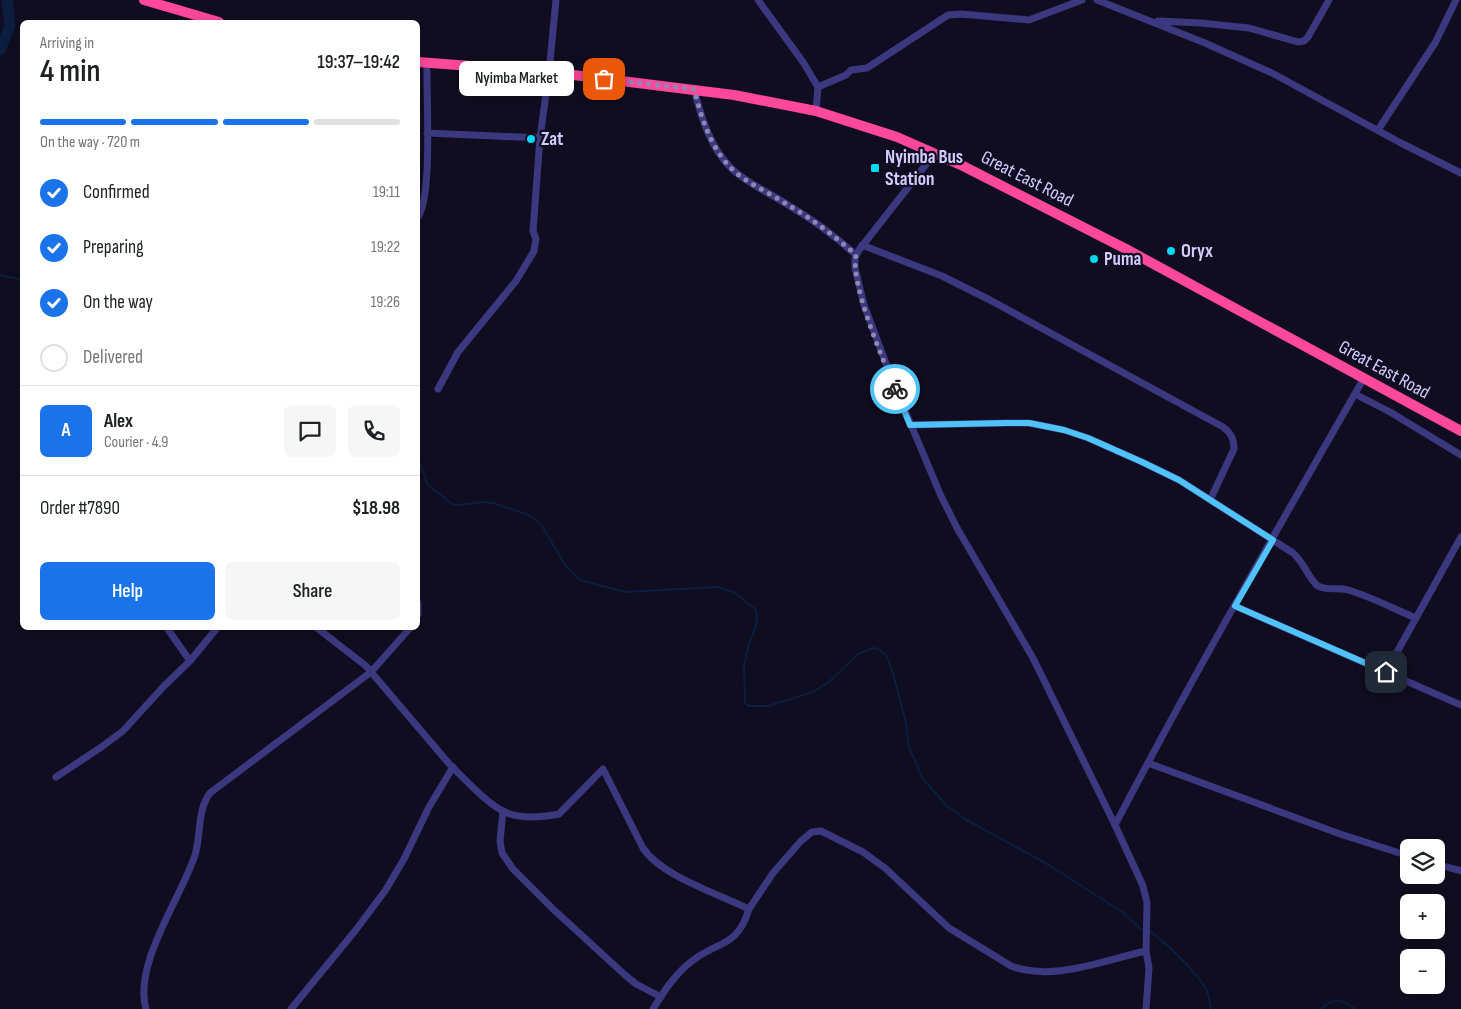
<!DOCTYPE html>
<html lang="en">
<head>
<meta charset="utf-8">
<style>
	:root { --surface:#fff; --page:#f6f6f6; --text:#202124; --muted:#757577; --line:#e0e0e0; --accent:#1a73e8 }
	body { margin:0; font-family:"Sofia Sans Condensed",sans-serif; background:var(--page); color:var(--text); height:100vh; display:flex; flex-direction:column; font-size:19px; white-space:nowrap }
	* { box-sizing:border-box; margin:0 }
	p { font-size:16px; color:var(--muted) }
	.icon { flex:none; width:28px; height:28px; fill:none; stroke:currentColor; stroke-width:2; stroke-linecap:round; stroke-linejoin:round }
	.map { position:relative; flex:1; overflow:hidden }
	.sheet { position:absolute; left:20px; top:20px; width:400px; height:610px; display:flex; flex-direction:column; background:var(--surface); border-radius:8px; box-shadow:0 2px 12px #0003 }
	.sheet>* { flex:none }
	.tools { position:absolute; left:1400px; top:839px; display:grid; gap:10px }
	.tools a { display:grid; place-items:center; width:45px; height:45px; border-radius:8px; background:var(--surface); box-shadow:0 2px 12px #0003; font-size:25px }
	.pin { position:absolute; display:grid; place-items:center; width:42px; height:42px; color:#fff; margin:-21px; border-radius:10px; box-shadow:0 2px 8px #0006 }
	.courier { position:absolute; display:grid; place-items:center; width:50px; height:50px; margin:-25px; border:4px solid #4fc3f7; border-radius:50%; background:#fff; color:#222; box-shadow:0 1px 6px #0007 }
	.bubble { position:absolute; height:35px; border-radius:8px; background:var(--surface); box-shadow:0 2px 12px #0003; font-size:16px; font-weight:600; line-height:35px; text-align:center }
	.overview em { font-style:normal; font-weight:600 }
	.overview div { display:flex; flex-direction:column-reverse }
	.overview { display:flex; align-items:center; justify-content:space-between; height:85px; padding:0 20px }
	h1 { font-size:32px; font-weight:600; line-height:38px }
	.bar { display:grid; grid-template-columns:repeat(4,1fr); gap:8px 5px; align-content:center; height:60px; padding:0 20px }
	.bar i { height:6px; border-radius:4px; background:var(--line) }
	.bar .selected { background:var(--accent) }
	.bar p { grid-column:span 4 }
	.line { display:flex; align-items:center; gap:12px; padding:0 20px; border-top:1px solid var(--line) }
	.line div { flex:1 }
	.round { display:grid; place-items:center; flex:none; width:52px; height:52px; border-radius:8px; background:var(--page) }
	ol { padding:0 20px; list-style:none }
	li { display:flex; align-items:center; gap:15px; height:55px }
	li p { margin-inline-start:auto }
	li .icon { padding:5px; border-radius:50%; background:var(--accent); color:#fff; stroke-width:4 }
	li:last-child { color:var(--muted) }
	li i { width:28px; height:28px; border:2px solid var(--line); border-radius:50% }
	.button { display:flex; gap:10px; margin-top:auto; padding:10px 20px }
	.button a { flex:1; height:58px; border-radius:8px; background:var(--accent); color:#fff; font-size:20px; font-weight:600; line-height:58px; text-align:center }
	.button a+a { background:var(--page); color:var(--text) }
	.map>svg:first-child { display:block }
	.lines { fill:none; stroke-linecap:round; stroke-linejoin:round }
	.stream { stroke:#0b1e40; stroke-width:2 }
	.river { stroke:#0b1e40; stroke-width:11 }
	.minor { stroke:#3c387f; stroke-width:7 }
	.highway { stroke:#fe489c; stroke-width:10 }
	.done { stroke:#8f89b1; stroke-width:5; stroke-dasharray:0 9 }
	.route { stroke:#4fc3f7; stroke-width:6 }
	.poi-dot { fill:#01d8f5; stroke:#100d20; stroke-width:2 }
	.labels { text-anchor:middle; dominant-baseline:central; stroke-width:4.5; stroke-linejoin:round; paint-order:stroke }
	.poi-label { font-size:19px; font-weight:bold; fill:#d3ccff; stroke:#100d20; text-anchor:start }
	.street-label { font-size:19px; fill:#d3ccff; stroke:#100d20 }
</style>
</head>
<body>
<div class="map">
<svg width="1461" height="1009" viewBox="0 0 1461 1009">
	<rect width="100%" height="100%" fill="#100d20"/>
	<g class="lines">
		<g class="stream">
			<polyline points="0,275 22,280"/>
			<polyline points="418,300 418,333"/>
			<polyline points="418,458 428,485 452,504 457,505 483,502 493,503 529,515 541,524 565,565 580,580 625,592 717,587 734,592 756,610 757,623 750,641 744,665 745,703 749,706 768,706 813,692 830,681 858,654 873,648 878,649 886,655 893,673 906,723 909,747 923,779 945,804 965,819 1049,865 1122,912 1141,929"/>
			<path d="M1150,932C1161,937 1199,976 1205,987C1209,994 1210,1001 1211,1009"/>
			<path d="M1320,1009C1336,997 1340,998 1355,1009"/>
		</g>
		<polyline class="river" points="0,50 10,26 7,0"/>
		<g class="minor">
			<polyline points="758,0 803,62 818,87 816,111"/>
			<polyline points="1097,0 1205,43 1272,73 1399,142 1461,173"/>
			<polyline points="1158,21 1201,23 1249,28 1298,42 1304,41 1308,37 1329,0"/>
			<polyline points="818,87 846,75 851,70 867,68 948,15 961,14 1029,20 1082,0"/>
			<path d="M694,89C701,117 710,147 731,168C746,183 770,193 788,205C812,219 835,236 856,255"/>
			<polyline points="1378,130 1435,43 1456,0"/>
			<polyline points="427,133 540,138 549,72 556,0"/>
			<polyline points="935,153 859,250 855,258 855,268 864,305 893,382 941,496 957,528 1033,658 1115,825 1143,886 1147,903 1146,951 1149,968 1146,1009"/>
			<path d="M418,217C433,195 426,94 427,63"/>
			<path d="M862,245L942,276L990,300L1223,427C1231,433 1234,439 1234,449L1210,500"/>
			<polyline points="438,389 458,352 516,281 534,251 536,239 533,231 540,138"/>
			<polyline points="1355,394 1390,412 1461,455"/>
			<path d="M910,425L1007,423H1029L1064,430L1088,438L1142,462L1179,480L1293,553C1304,562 1309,580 1318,586C1327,591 1339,587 1348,590C1372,597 1394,609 1416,618"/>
			<polyline points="418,603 418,614"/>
			<polyline points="1235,606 1461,705"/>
			<polyline points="167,628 190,661"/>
			<path d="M317,628L366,666L451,766C466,780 486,803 505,812C520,819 543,817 559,814L603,769L643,848C661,876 719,894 749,909L773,873L801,841L812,832L821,831L863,852L885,868L949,928L1011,966C1053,982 1104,960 1146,951"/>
			<polyline points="1386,672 1461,537"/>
			<polyline points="1148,763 1340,834 1409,856"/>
			<polyline points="56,777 100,748 123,731 164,686 190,661 217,628"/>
			<polyline points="503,811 500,841 502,853 513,869 553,909 625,975 636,984 661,997"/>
			<path d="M1115,825C1194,674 1279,526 1364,378"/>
			<polyline points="1436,864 1461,871"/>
			<path d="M146,1009C133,964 181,898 195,855C201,836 197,810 210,793L371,672L410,628"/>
			<polyline points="291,1009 355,931 385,891 404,859 429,807 453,767"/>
			<path d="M653,1009C664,991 675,974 692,961C719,940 737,948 749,909"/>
		</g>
		<g class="highway">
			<polyline points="144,0 219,22"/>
			<polyline points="418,62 549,72 734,95 816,111 897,137 963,166 1126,249 1461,431"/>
		</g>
	</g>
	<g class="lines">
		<path class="done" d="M604,79L694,89C701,116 710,147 731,168C746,183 770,193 788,205C812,219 835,236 856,255C850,284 883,359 895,389"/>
		<polyline class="route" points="895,389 910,425 1007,423 1029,423 1064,430 1088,438 1142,462 1179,480 1273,540 1235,606 1386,672"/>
	</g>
	<g class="poi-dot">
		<circle cx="531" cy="139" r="5"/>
		<rect x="870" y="163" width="10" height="10" rx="2.5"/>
		<circle cx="1171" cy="251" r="5"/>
		<circle cx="1094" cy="259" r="5"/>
	</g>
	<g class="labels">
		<g class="poi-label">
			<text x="541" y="139">Zat</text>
			<text x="885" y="157">Nyimba Bus<tspan x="885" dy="22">Station</tspan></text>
			<text x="1181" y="251">Oryx</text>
			<text x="1104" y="259">Puma</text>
		</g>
		<g class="street-label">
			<text transform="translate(1027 179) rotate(27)">Great East Road</text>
			<text transform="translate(1384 370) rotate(29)">Great East Road</text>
		</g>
	</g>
</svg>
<div class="tools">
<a><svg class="icon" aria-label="layers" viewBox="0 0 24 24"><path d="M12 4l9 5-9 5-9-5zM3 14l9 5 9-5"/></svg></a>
<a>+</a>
<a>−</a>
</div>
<div class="pin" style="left:604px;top:79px;background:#ea580c"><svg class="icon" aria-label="bag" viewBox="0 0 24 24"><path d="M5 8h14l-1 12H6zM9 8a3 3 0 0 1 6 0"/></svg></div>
<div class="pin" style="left:1386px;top:672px;background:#1f2937"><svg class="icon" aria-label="home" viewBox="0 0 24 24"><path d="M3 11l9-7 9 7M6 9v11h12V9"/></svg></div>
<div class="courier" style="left:895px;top:389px"><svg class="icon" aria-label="bike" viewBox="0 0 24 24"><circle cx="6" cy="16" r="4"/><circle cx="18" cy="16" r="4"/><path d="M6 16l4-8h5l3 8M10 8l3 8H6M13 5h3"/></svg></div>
<div class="bubble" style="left:459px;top:61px;width:115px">Nyimba Market</div>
<section class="sheet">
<div class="overview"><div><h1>4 min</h1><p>Arriving in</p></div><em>19:37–19:42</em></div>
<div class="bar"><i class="selected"></i><i class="selected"></i><i class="selected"></i><i></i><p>On the way · 720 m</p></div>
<ol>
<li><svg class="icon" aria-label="check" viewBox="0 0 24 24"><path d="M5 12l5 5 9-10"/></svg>Confirmed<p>19:11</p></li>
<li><svg class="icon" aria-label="check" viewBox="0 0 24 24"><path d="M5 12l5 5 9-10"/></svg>Preparing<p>19:22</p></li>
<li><svg class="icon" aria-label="check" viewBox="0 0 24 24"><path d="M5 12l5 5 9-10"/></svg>On the way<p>19:26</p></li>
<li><i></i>Delivered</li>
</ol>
<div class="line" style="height:90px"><b class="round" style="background:var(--accent);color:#fff">A</b><div><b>Alex</b><p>Courier · 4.9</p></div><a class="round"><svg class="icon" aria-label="chat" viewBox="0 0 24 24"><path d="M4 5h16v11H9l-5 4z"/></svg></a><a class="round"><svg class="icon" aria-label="phone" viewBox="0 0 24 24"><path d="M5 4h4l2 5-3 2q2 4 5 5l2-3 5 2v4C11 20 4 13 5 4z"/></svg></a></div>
<div class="line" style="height:65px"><div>Order #7890</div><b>$18.98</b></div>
<div class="button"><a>Help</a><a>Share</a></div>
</section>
</div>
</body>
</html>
